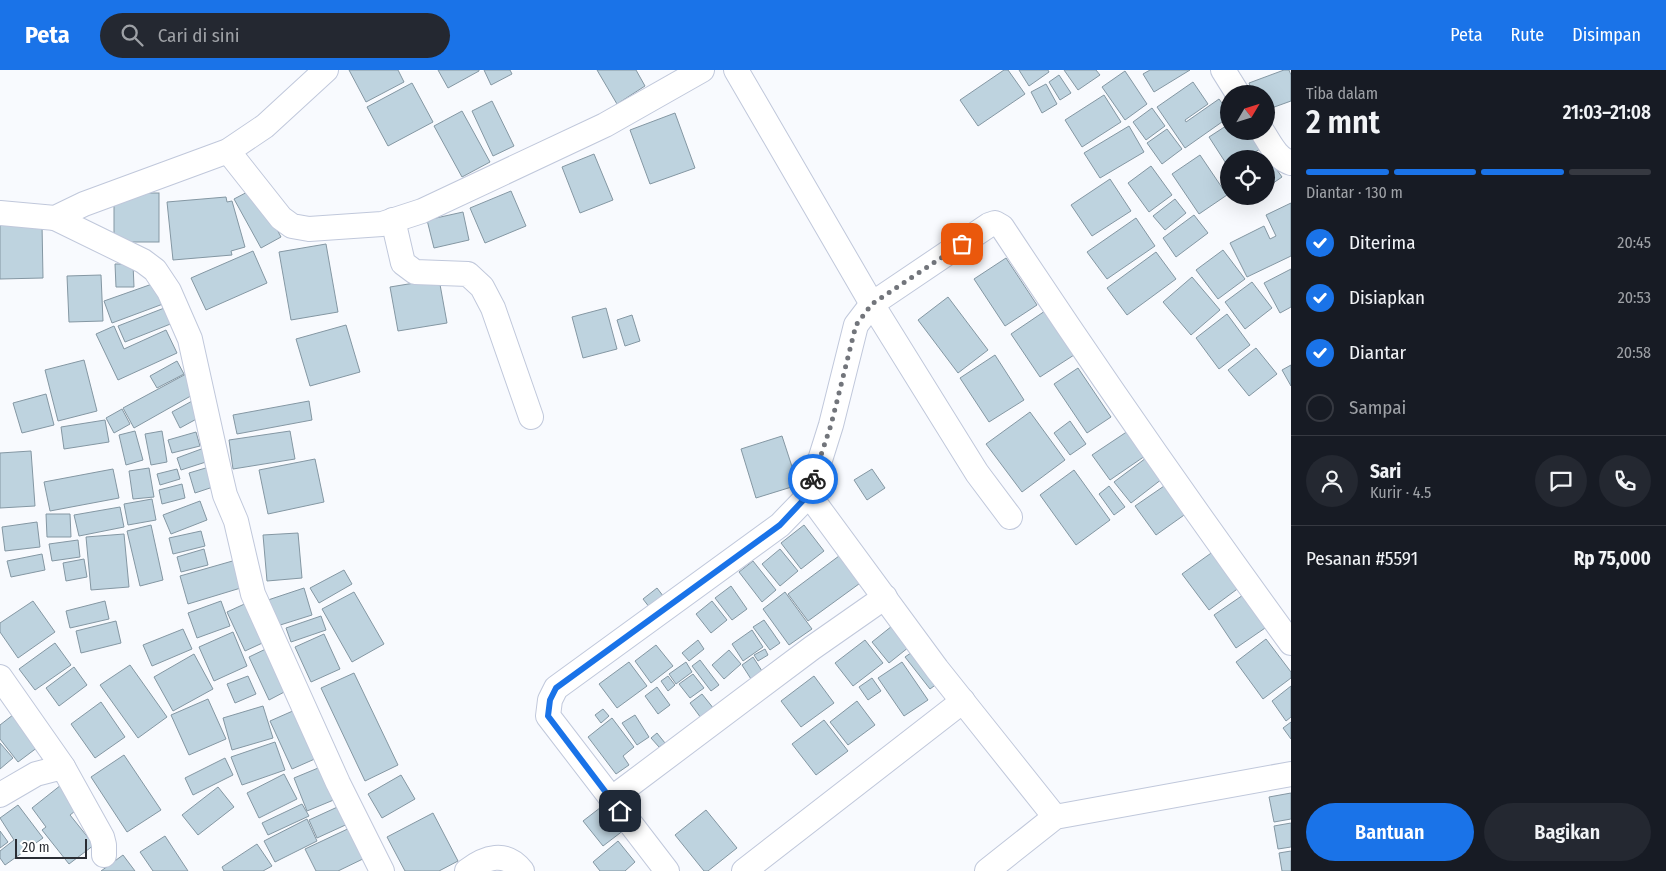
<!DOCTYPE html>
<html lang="id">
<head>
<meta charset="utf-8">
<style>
	:root { --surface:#171b24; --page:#242831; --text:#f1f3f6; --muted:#9ea1a6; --line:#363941; --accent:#1a73e8 }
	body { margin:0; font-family:"Fira Sans Condensed",sans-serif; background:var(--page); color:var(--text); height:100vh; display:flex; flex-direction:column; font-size:19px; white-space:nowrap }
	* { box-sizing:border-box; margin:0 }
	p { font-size:16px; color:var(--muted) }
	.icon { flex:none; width:28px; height:28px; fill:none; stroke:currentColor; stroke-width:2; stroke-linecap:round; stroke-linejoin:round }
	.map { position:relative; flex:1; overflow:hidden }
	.drawer { display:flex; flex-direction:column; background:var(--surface); width:375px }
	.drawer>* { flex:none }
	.needle { width:32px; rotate:52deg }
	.fabs { position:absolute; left:1220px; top:15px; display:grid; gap:10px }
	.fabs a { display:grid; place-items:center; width:55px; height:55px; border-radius:50%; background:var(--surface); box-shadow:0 5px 20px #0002; font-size:25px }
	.scale { position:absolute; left:15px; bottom:12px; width:72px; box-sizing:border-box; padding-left:5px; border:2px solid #2a2d34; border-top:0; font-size:14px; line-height:18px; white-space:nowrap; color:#2a2d34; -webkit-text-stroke:4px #fff; paint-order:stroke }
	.pin { position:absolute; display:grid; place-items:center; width:42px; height:42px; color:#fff; margin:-21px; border-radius:10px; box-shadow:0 2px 8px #0006 }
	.courier { position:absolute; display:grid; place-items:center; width:50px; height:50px; margin:-25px; border:4px solid #1a73e8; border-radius:50%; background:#fff; color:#222; box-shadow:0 1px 6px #0007 }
	.head em { font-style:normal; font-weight:600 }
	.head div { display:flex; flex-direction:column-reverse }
	.head { display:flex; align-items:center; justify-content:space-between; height:85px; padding:0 15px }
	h1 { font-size:32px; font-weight:600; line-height:38px }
	.bar { display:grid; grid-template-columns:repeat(4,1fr); gap:8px 5px; align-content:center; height:60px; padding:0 15px }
	.bar i { height:6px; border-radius:4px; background:var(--line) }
	.bar .current { background:var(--accent) }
	.bar p { grid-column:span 4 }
	.line { display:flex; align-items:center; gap:12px; padding:0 15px; border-top:1px solid var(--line) }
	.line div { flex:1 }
	.round { display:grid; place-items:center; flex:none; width:52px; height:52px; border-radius:26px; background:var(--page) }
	ol { padding:0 15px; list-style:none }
	li { display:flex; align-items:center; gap:15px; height:55px }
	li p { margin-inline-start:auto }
	li .icon { padding:5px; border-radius:50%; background:var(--accent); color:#fff; stroke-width:4 }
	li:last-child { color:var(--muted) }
	li i { width:28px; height:28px; border:2px solid var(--line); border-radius:50% }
	.button { display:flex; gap:10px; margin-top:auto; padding:10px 15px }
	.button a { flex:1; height:58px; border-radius:30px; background:var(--accent); color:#fff; font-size:20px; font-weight:600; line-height:58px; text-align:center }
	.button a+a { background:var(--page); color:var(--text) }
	header { display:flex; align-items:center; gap:30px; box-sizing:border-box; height:70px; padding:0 25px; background:var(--accent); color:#fff }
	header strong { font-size:24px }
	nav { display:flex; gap:28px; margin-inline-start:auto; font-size:18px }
	.search { width:350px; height:45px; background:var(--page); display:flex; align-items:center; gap:12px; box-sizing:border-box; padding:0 18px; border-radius:28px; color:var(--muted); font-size:19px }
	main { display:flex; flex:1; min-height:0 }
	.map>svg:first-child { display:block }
	.building { fill:#bed3df; stroke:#8497a3 }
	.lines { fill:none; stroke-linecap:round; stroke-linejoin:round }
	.minor-casing { stroke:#c0c8db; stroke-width:26 }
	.minor { stroke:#fff; stroke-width:24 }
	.done { stroke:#72757b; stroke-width:5; stroke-dasharray:0 9 }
	.route { stroke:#1a73e8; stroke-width:6 }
</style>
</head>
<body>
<header>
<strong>Peta</strong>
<div class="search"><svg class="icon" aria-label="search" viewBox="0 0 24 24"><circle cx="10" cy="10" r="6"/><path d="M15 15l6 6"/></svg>Cari di sini</div>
<nav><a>Peta</a><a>Rute</a><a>Disimpan</a></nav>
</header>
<main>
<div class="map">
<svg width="1291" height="801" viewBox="0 0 1291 801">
	<rect width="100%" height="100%" fill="#f8fafe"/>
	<g class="building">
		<polygon points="349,0 398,0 404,12 366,32"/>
		<polygon points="438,0 479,0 479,1 448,18"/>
		<polygon points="484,0 510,0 512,4 491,15"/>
		<polygon points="597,0 636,0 645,16 617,34"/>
		<polygon points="1004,0 1008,0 1025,24 978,56 960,30"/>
		<polygon points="1019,0 1048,0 1049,2 1029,16"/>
		<polygon points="1064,0 1096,0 1100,5 1078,20"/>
		<polygon points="1150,0 1190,0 1154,22 1143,4"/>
		<polygon points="1284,0 1289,0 1291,5 1291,31 1266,40 1266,24 1253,24 1249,13"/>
		<polygon points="1125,1 1147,34 1125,50 1102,17"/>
		<polygon points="1059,5 1071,23 1060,30 1049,12"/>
		<polygon points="1193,12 1208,34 1185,50 1186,52 1219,29 1229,43 1229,47 1185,78 1157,37"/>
		<polygon points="412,13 433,52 388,76 367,37"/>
		<polygon points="1046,14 1057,34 1042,43 1031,22"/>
		<polygon points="1104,25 1121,52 1082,77 1065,50"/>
		<polygon points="492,31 514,76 493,86 472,41"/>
		<polygon points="1152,38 1165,56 1146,70 1133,52"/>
		<polygon points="462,41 490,92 462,107 434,56"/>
		<polygon points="675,43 695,98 650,114 630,60"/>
		<polygon points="1229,54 1229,61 1249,61 1260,79 1244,89 1229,89 1229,98 1209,67"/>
		<polygon points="1129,56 1144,82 1100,108 1084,83"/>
		<polygon points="1167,59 1182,79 1162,94 1147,73"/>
		<polygon points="1265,83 1282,107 1266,118 1266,89 1256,89"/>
		<polygon points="594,84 613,130 580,143 562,97"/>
		<polygon points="1200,85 1227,125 1199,144 1172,104"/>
		<polygon points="1151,96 1172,125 1149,142 1128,113"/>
		<polygon points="1110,109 1131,141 1092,166 1071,135"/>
		<polygon points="255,118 281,167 261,178 234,129"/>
		<polygon points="511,121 526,156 485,173 470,138"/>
		<rect x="114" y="123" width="45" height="49"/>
		<polygon points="226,127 227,132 232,131 245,177 231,181 232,185 173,190 167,132"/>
		<polygon points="1175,129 1186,143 1165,160 1153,146"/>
		<polygon points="1291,133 1291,186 1247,207 1230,173 1264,156 1270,169 1276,166 1266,145"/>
		<polygon points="463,142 469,170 434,178 427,150"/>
		<polygon points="1194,145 1208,163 1176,187 1163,168"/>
		<polygon points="1136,148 1155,176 1107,209 1087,182"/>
		<polygon points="0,154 42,154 43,208 0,209"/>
		<polygon points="326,174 338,242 291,250 279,182"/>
		<polygon points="1223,180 1245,209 1218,229 1196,200"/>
		<polygon points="253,181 267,213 206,240 191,208"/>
		<polygon points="1156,182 1176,209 1127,245 1107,218"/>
		<polygon points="1006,188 1037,235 1005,256 974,209"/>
		<polygon points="115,194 133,194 134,217 116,217"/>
		<polygon points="1291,199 1291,237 1280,243 1264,213"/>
		<polygon points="101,205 103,251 69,252 67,206"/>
		<polygon points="1192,207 1220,240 1191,265 1163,232"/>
		<polygon points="439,209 447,253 398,261 390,217"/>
		<polygon points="1252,212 1272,238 1245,259 1225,232"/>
		<polygon points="155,213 163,234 112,253 104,231"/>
		<polygon points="948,227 988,280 958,303 918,250"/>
		<polygon points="172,235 178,251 125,272 118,256"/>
		<polygon points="606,238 617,279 583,288 572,247"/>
		<polygon points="1045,241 1074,285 1040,307 1011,264"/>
		<polygon points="1227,244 1250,275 1219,299 1196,268"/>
		<polygon points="632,245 640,271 625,276 617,250"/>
		<polygon points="346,255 360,302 310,316 296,269"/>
		<polygon points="114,256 124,279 166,260 177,283 118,310 96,264"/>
		<polygon points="1256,278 1277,304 1249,326 1228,300"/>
		<polygon points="995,285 1024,330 989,352 960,308"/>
		<polygon points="84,290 97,341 58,351 45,300"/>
		<polygon points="177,291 184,304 157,318 150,306"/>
		<polygon points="1291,295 1291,316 1282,300"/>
		<polygon points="1078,298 1111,347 1087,363 1054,314"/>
		<polygon points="186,304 196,323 134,358 123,338"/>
		<polygon points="46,324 54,355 22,363 13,333"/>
		<polygon points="194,330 202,346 180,358 172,342"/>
		<polygon points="309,331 312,350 237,364 233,345"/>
		<polygon points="122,339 130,354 114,363 106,348"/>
		<polygon points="1030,342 1065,390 1022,422 986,374"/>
		<polygon points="105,350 109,372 64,379 61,357"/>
		<polygon points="1070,351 1086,374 1070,385 1054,363"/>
		<polygon points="135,361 143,390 126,395 119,365"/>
		<polygon points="162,361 167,392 151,395 145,364"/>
		<polygon points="290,361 295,389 233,399 229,370"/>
		<polygon points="1128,361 1145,386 1110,410 1092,385"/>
		<polygon points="196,362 200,376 172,383 168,370"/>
		<polygon points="782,366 798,415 756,428 741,379"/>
		<polygon points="204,378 209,391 181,400 177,388"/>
		<polygon points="31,381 35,436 0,438 0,383"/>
		<polygon points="1146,388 1162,409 1131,433 1114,412"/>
		<polygon points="315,389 324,432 268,444 259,400"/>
		<polygon points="209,397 216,416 195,423 189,403"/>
		<polygon points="149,398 154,427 133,429 129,401"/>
		<polygon points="113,399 119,428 50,441 44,412"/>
		<polygon points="177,399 180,409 160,415 157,404"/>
		<polygon points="872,399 885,418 867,430 854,410"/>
		<polygon points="1074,400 1110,450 1076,475 1040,425"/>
		<polygon points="182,414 185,428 162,434 159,420"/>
		<polygon points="1167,414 1187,443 1156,465 1135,436"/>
		<polygon points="1109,416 1125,437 1114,445 1099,424"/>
		<polygon points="152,429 156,450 128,455 124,434"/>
		<polygon points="200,431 207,450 171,464 163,445"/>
		<polygon points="120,437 124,457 79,466 74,445"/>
		<polygon points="46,444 70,444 71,467 47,467"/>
		<polygon points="37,452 40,477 5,481 2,457"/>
		<polygon points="151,455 163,510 140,516 127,461"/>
		<polygon points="804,455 824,481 801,499 781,473"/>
		<polygon points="201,461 205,476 173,484 169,468"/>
		<polygon points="298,463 302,508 267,511 263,465"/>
		<polygon points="124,464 129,517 91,520 86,467"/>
		<polygon points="78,470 80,487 52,491 49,474"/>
		<polygon points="204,479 208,495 181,502 177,487"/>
		<polygon points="780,479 798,501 780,516 762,494"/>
		<polygon points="1214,481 1240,517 1209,540 1182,504"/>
		<polygon points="843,483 863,511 808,551 788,524"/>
		<polygon points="42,484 45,500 11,507 7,491"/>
		<polygon points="84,489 87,507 66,511 63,493"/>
		<polygon points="236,490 244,517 188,534 180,506"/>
		<polygon points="753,491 776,520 762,532 739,502"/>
		<polygon points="344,500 352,514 319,533 310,518"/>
		<polygon points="731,516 747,539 732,550 715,528"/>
		<polygon points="304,518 312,545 277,556 268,530"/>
		<polygon points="657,518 667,531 653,542 643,529"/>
		<polygon points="354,522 384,574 352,592 322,539"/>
		<polygon points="785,522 812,559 789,575 763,539"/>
		<polygon points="1246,523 1268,556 1236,578 1214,545"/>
		<polygon points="33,531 55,562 18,588 0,562 0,553"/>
		<polygon points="105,531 109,549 70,558 66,541"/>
		<polygon points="221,531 230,556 197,568 188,543"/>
		<polygon points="251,531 269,570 245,581 227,542"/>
		<polygon points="712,531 727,550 711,563 696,544"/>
		<polygon points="321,546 326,560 291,572 286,558"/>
		<polygon points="764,550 780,573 770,580 753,557"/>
		<polygon points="116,551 121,573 81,583 76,561"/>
		<polygon points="897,552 914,573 889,593 872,572"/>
		<polygon points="183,559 192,579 152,596 143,575"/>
		<polygon points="752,560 763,577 743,591 732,574"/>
		<polygon points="233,562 247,596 214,611 199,577"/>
		<polygon points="324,564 340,599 311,612 295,577"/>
		<polygon points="1266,569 1291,602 1291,608 1263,629 1236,592"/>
		<polygon points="698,570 704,579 689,591 682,583"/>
		<polygon points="865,570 883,593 853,616 835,593"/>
		<polygon points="55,573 71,595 35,620 19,599"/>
		<polygon points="656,575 673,596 651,613 635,591"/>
		<polygon points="270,577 290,619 269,630 249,587"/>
		<polygon points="918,578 942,610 930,619 905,587"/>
		<polygon points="765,579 768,585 758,591 754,585"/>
		<polygon points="729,580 741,594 724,609 712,595"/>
		<polygon points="194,584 213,619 173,641 154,607"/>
		<polygon points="753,587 762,601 751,609 742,595"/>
		<polygon points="700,590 719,615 711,621 692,596"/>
		<polygon points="629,592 647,616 617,638 599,614"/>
		<polygon points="686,592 692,602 676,614 669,604"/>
		<polygon points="902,592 928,630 904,646 878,608"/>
		<polygon points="130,595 167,647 138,668 100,615"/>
		<polygon points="74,597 87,615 59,636 46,618"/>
		<polygon points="354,603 398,695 365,711 321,618"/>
		<polygon points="693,604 704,618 690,628 679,614"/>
		<polygon points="248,606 256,624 235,633 227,614"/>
		<polygon points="668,606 675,615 668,621 661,611"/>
		<polygon points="814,606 834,633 801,657 781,631"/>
		<polygon points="872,608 881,621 868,630 859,617"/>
		<polygon points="1291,616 1291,647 1286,651 1272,631"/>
		<polygon points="657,617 670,635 658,644 645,626"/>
		<polygon points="702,624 714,639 701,648 690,633"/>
		<polygon points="208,629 226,669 189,685 171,645"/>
		<polygon points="857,631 875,655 848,675 830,652"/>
		<polygon points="101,632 125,667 95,688 71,654"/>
		<polygon points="263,636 273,668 232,680 223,648"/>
		<polygon points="603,639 609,646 601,653 595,645"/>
		<polygon points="295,640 317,688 292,699 270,651"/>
		<polygon points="18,641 42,674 18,692 0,669 0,655"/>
		<polygon points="635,645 649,667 637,675 622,653"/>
		<polygon points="612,648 634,677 623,686 629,695 616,704 588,667"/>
		<polygon points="824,650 848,681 816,705 792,674"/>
		<polygon points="1291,652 1291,669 1283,658"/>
		<polygon points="657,663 665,673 659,677 651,668"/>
		<polygon points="275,672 285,700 242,715 231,687"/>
		<polygon points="0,673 13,688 0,699"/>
		<polygon points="124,685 161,740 127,762 91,707"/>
		<polygon points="225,688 233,705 193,725 185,708"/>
		<polygon points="323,696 336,729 307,741 294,708"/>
		<polygon points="284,704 297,729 259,748 247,723"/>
		<polygon points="401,705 415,729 382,748 368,724"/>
		<polygon points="61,715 79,738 70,745 94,775 69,794 42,760 46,757 32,738"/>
		<polygon points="218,717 234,737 198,765 182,745"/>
		<polygon points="1291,723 1291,749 1274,752 1269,727"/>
		<polygon points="302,734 309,746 268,765 262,753"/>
		<polygon points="344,734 352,752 317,768 309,750"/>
		<polygon points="605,734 624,760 603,776 583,751"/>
		<polygon points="18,735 43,768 5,795 0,788 0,781 14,770 0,748"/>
		<polygon points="706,740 737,778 708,801 704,801 675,765"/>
		<polygon points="433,743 458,791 439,801 405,801 387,767"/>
		<polygon points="307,749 317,771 275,792 264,771"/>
		<polygon points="1291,753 1291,777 1278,779 1274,756"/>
		<polygon points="354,756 369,786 338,801 316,801 305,779"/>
		<polygon points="0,761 8,772 0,778"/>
		<polygon points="165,766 188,801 153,801 140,782"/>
		<polygon points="618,771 635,792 625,801 600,801 593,792"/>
		<polygon points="257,774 272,796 263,801 224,801 222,797"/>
		<polygon points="1291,781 1291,801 1282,801 1279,783"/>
		<polygon points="123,785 135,801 101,801"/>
	</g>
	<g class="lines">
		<g class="minor-casing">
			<g id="minor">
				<polyline points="736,0 872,234 977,403 1010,447"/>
				<polyline points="1223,0 1238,24"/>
				<path d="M1262,61C1270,73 1276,88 1291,93"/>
				<polyline points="228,81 281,148 292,156 309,159 382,154 422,141 605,55 702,0"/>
				<polyline points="0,143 55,148 84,134 228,81 265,56 326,0"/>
				<polyline points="55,148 143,191 155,200 169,221 190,269 217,391 225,425 236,451 253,524 338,713 382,801"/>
				<polyline points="393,150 403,193 415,202 468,204 482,217 493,238 531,347"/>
				<polyline points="809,425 937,599 1055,747"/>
				<polyline points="0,607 63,697"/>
				<polyline points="0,725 36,704 63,697 102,767 104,775 104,785"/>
				<polyline points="611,729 812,578 885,527"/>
				<path d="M467,801C485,787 506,780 522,801"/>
				<path d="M667,801L548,646L550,630L556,618L780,455L809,425L831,355L856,255L872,234L989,155L995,153L1002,157C1095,298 1191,436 1291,573"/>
				<polyline points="744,801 963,631"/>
				<polyline points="987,801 1055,747 1291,704"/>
			</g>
		</g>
		<use href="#minor" class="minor"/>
	</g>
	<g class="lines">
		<polyline class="done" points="813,409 831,355 856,255 872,234 962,174"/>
		<polyline class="route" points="620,741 548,646 550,630 556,618 780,455 809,424 813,409"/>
	</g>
</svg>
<div class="fabs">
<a><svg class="needle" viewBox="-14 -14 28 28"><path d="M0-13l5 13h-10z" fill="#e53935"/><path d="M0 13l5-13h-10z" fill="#9ea1a6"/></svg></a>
<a><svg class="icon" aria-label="locate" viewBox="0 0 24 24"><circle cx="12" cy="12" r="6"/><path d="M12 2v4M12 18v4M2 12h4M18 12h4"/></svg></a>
</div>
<div class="scale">20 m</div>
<div class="pin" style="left:962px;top:174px;background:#ea580c"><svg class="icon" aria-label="bag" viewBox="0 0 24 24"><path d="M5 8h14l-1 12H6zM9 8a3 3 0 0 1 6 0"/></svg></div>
<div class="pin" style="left:620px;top:741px;background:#1f2937"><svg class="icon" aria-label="home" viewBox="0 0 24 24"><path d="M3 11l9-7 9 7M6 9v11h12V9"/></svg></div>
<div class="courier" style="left:813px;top:409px"><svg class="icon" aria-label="bike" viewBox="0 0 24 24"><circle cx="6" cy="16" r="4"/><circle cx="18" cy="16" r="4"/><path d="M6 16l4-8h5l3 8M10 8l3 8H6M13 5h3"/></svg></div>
</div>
<section class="drawer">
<div class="head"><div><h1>2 mnt</h1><p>Tiba dalam</p></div><em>21:03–21:08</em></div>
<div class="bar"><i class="current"></i><i class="current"></i><i class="current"></i><i></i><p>Diantar · 130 m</p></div>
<ol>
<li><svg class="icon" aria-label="check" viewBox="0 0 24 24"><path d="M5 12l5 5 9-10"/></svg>Diterima<p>20:45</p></li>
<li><svg class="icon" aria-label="check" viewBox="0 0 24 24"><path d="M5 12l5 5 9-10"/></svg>Disiapkan<p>20:53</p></li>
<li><svg class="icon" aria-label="check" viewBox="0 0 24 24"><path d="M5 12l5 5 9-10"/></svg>Diantar<p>20:58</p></li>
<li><i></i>Sampai</li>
</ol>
<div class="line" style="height:90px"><a class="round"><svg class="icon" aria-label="person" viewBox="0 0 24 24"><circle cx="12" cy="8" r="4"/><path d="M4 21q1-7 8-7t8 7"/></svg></a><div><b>Sari</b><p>Kurir · 4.5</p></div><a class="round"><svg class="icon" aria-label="chat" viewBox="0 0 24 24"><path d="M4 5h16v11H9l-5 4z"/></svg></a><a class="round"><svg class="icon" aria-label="phone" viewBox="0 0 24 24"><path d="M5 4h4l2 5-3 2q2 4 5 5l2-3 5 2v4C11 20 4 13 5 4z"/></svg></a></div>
<div class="line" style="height:65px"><div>Pesanan #5591</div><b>Rp 75,000</b></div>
<div class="button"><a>Bantuan</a><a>Bagikan</a></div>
</section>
</main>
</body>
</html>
